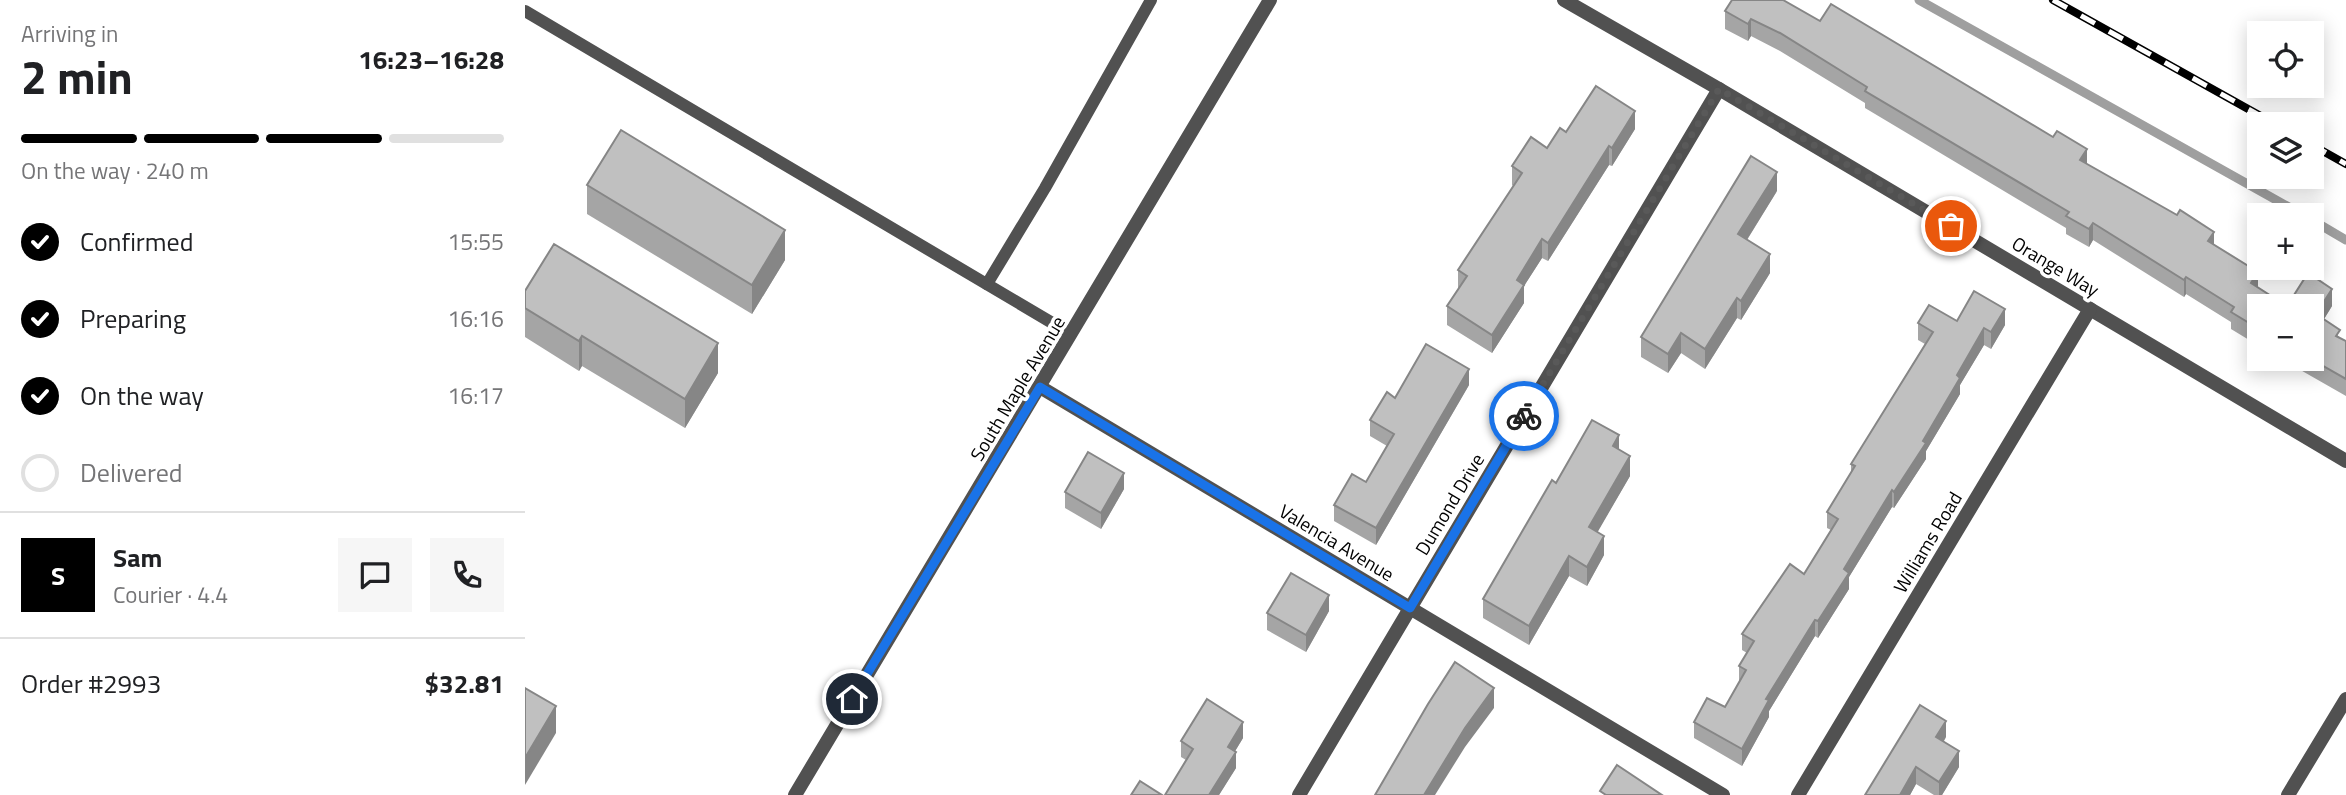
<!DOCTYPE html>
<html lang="en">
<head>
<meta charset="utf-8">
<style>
	:root { --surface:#fff; --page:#f6f6f6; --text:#202124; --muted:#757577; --line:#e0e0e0; --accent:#000 }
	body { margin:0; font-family:"Titillium Web",sans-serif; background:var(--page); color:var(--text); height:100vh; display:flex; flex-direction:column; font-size:26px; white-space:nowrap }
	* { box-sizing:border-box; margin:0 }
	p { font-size:23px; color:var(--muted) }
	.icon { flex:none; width:38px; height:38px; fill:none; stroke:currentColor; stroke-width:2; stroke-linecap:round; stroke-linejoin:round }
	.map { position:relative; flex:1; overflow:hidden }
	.drawer { display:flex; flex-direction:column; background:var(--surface); width:525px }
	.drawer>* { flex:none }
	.fabs { position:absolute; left:1722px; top:21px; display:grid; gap:14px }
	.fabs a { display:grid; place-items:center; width:77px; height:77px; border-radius:0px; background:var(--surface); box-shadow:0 4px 18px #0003; font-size:35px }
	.pin { position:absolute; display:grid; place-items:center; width:60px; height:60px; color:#fff; margin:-30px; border:4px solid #fff; border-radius:50%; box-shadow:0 2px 7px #0007 }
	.courier { position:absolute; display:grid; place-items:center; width:70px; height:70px; margin:-35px; border:5px solid #1a73e8; border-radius:50%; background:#fff; color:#222; box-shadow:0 2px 9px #0007 }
	.summary em { font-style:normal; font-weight:700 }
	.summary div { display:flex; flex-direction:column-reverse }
	.summary { display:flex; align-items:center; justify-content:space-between; height:119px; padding:0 21px }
	h1 { font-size:46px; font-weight:700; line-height:52px }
	.bar { display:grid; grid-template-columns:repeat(4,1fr); gap:10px 7px; align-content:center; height:84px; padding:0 21px }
	.bar i { height:9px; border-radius:5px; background:var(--line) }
	.bar .selected { background:var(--accent) }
	.bar p { grid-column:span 4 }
	.line { display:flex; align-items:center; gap:18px; padding:0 21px; border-top:2px solid var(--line) }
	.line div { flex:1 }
	.round { display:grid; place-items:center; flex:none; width:74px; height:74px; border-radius:0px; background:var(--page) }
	ol { padding:0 21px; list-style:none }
	li { display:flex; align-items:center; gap:21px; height:77px }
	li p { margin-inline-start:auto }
	li .icon { padding:7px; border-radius:50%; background:var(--accent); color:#fff; stroke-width:4 }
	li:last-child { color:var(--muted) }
	li i { width:38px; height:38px; border:4px solid var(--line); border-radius:50% }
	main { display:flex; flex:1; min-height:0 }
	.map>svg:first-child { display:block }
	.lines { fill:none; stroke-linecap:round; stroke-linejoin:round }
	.stream { stroke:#9f9f9f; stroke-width:9 }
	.lane { stroke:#515151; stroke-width:12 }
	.street { stroke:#515151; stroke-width:14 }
	.rail-casing { stroke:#000; stroke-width:8 }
	.rail { stroke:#fff; stroke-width:5; stroke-dasharray:16; stroke-linecap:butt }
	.wall { fill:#a5a5a5 }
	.shaded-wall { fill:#868686 }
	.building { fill:#c0c0c0; stroke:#868686; stroke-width:2 }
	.done { stroke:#595959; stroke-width:7; stroke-dasharray:0 12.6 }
	.route { stroke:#1a73e8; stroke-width:9 }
	.labels { text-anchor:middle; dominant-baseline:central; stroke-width:7; stroke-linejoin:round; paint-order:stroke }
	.street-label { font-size:19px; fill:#000; stroke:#fff }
</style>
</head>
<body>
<main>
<section class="drawer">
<div class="summary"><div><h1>2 min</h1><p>Arriving in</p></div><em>16:23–16:28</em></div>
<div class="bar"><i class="selected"></i><i class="selected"></i><i class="selected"></i><i></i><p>On the way · 240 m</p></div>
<ol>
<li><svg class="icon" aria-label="check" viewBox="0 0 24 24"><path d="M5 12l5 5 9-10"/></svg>Confirmed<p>15:55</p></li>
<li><svg class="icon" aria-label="check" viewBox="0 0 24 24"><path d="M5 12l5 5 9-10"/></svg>Preparing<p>16:16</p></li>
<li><svg class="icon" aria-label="check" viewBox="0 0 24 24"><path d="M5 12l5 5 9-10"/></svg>On the way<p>16:17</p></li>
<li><i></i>Delivered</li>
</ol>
<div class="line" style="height:126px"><b class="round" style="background:var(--accent);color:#fff">S</b><div><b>Sam</b><p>Courier · 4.4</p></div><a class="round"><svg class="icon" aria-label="chat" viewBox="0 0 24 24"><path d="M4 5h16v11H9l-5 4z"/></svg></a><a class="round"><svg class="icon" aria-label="phone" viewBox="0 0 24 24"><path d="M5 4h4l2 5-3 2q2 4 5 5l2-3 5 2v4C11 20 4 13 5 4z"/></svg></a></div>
<div class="line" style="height:91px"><div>Order #2993</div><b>$32.81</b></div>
</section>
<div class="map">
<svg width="1821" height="795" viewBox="0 0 1821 795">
	<rect width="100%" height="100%" fill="#fff"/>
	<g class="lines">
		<g class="stream">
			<polyline points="1394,0 1778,215"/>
			<polyline points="1787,220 1821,240"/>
		</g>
		<g class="lane">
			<polyline points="0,11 546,334"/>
			<polyline points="462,284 520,188 626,0"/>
		</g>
		<g class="street">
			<polyline points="1039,0 1194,89 1821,461"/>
			<polyline points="515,387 1198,795"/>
			<polyline points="270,795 745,0"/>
			<polyline points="774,795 1194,89"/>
			<polyline points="1273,795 1565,309"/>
			<polyline points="1763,795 1821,699"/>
		</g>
		<g class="rail-casing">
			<g id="rail">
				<polyline points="1528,0 1750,124"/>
				<polyline points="1787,145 1821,164"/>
			</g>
		</g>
		<use href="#rail" class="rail"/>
	</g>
	<g class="wall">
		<polygon points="1200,11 1295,21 1562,164 1689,245 1733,287 1762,306 1807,306 1799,319 1815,338 1821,341 1821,396 1756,359 1787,359 1734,306 1734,346 1706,329 1706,322 1661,294 1659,297 1568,240 1564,247 1541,234 1541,228 1340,108 1340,103 1255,51 1226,36 1223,41 1200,29"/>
		<polygon points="1110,129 1087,166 1084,165 1023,261 1017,258 999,286 999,303 967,353 922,325 922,306 933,289 933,270 988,186 987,185 987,166 1022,148 1041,132"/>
		<polygon points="62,185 260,260 227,314 62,214"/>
		<polygon points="1252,191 1222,240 1245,273 1216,320 1212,318 1180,369 1156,353 1143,373 1116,357 1116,337"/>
		<polygon points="0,291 193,373 160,428 57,366 54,371 0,337"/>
		<polygon points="1432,321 1480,325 1466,349 1459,345 1435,385 1435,394 1401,451 1401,459 1369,508 1367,507 1324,577 1324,589 1293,638 1290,636 1244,711 1244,717 1217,766 1169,738 1169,722 1200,707 1214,683 1214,666 1222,653 1217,650 1217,634 1279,574 1306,530 1302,528 1302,512 1326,472 1326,464 1400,344 1393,340 1393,323"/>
		<polygon points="944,385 851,545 809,521 809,505 841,482 862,446 845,436 845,420 870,398"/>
		<polygon points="1094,450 1105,476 1072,532 1079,555 1062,586 1044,576 1004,645 958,618 958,599 1031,483"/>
		<polygon points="599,489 576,529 540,508 540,492"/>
		<polygon points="804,611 781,652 742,630 742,613"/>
		<polygon points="1421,737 1419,741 1434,767 1417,795 1409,795 1391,784 1385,795 1340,795"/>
		<polygon points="718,738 710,751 711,768 694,795 640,795 661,760 656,757 656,741"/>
	</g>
	<g class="shaded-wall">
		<polygon points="1226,19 1226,36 1223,41 1223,24"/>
		<polygon points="1110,111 1110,129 1087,166 1087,148"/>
		<polygon points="1084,146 1084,165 1023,261 1023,243"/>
		<polygon points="1562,149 1562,166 1555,160"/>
		<polygon points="1252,172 1252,191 1213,254 1213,234"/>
		<polygon points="1568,223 1568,240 1564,247 1564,229"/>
		<polygon points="260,230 260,260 227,314 227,285"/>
		<polygon points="1689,232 1689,249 1683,241"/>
		<polygon points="1017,239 1017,258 999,286 999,303 967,353 967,335 992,280"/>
		<polygon points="1245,254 1245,273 1216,320 1216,301"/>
		<polygon points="1733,272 1733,289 1726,283"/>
		<polygon points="1661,277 1661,294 1659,297 1659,280"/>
		<polygon points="1807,289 1807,306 1791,332 1791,314"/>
		<polygon points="1212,298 1212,318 1180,369 1180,349"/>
		<polygon points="1480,309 1480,325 1466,349 1466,332"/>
		<polygon points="1459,328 1459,345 1435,385 1435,394 1401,451 1401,459 1369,508 1369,492 1432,375"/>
		<polygon points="1156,333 1156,353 1143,373 1143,354"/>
		<polygon points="57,336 57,366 54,371 54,341"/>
		<polygon points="193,343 193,373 160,428 160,399"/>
		<polygon points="944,369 944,385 851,545 851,528"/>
		<polygon points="1094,435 1094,455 1088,446"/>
		<polygon points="1105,456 1105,476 1064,547 1064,527"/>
		<polygon points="599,473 599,489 576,529 576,513"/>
		<polygon points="1367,490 1367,507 1324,577 1324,589 1293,638 1293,621 1319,569"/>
		<polygon points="1079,536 1079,555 1062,586 1062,567"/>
		<polygon points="1044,556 1044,576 1004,645 1004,626"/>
		<polygon points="804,595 804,611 781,652 781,635"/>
		<polygon points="1290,620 1290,636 1244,711 1244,717 1217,766 1217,749 1241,699"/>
		<polygon points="969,688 969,708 940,747 910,795 899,795 940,728"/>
		<polygon points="31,706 31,733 0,785 0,758"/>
		<polygon points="1421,721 1421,737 1411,753 1411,737"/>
		<polygon points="718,722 718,738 703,763 703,747"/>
		<polygon points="1434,751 1434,767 1417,795 1414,795 1414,782"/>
		<polygon points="711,752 711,768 694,795 684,795"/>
		<polygon points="1391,767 1391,784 1385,795 1375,795"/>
	</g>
	<g class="building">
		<polygon points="1207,0 1258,0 1295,21 1306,4 1528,137 1532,131 1562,149 1555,160 1652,215 1655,210 1689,232 1683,241 1733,272 1726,283 1762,306 1783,273 1807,289 1791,314 1815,330 1811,336 1821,341 1821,379 1786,359 1787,306 1734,306 1734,329 1706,312 1709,307 1661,277 1659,280 1568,223 1564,229 1541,216 1544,212 1340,91 1342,87 1255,33 1226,19 1223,24 1200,11"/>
		<polygon points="1071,86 1110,111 1087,148 1084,146 1023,243 1017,239 992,280 999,285 967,335 922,306 942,276 933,270 997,173 987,166 1006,137 1022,148 1035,128 1041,132"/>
		<polygon points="96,130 260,230 227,285 62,185"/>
		<polygon points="1226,156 1252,172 1213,234 1245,254 1216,301 1212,298 1180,349 1156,333 1143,354 1116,337"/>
		<polygon points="29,244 193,343 160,399 57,336 54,341 0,308 0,291"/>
		<polygon points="1449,291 1480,309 1466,332 1459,328 1432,375 1435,378 1398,441 1401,443 1369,492 1367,490 1319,569 1324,573 1293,621 1290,620 1241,699 1244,700 1217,749 1169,722 1182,698 1200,707 1221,670 1214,666 1229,641 1217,634 1265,564 1279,574 1313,519 1302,512 1330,466 1326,464 1408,332 1393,323 1404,305 1432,321"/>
		<polygon points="901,344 944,369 851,528 809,505 827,474 841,482 869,434 845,420 862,392 870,398"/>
		<polygon points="1067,420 1094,435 1088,446 1105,456 1064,527 1079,536 1062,567 1044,556 1004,626 958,599 1027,480 1031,483"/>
		<polygon points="563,452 599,473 576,513 540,492"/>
		<polygon points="766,573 804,595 781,635 742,613"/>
		<polygon points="930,662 969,688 940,728 899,795 850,795 903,704"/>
		<polygon points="0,688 31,706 0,758"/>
		<polygon points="682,699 718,722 703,747 711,752 684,795 640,795 668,749 656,741"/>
		<polygon points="1395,705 1421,721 1411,737 1434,751 1414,782 1391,767 1375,795 1340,795"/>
		<polygon points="1092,765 1137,795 1081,795 1075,791"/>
		<polygon points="615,781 637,795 606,795"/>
	</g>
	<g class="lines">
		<polyline class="done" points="999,416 1194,89 1426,226"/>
		<polyline class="route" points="327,699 515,387 885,608 999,416"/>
	</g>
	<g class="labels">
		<g class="street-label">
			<text transform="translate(1531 266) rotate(31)">Orange Way</text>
			<text transform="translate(492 388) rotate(-59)">South Maple Avenue</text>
			<text transform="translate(924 504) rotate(-59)">Dumond Drive</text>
			<text transform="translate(812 542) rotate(31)">Valencia Avenue</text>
			<text transform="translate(1402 542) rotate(-59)">Williams Road</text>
		</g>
	</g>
</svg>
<div class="fabs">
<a><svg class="icon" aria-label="locate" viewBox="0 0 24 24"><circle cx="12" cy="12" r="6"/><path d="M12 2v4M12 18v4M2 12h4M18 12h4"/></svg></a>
<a><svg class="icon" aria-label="layers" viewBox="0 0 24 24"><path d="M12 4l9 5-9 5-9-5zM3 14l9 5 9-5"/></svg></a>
<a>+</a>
<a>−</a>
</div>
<div class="pin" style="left:1426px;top:226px;background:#ea580c"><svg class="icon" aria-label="bag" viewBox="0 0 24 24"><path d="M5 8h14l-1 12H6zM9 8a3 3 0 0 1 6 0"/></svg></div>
<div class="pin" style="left:327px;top:699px;background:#1f2937"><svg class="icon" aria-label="home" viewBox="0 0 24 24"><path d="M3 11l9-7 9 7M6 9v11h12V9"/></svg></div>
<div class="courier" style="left:999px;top:416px"><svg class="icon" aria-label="bike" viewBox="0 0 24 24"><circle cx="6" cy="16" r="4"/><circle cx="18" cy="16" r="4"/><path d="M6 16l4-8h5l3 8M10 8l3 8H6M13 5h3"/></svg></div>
</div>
</main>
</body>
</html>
